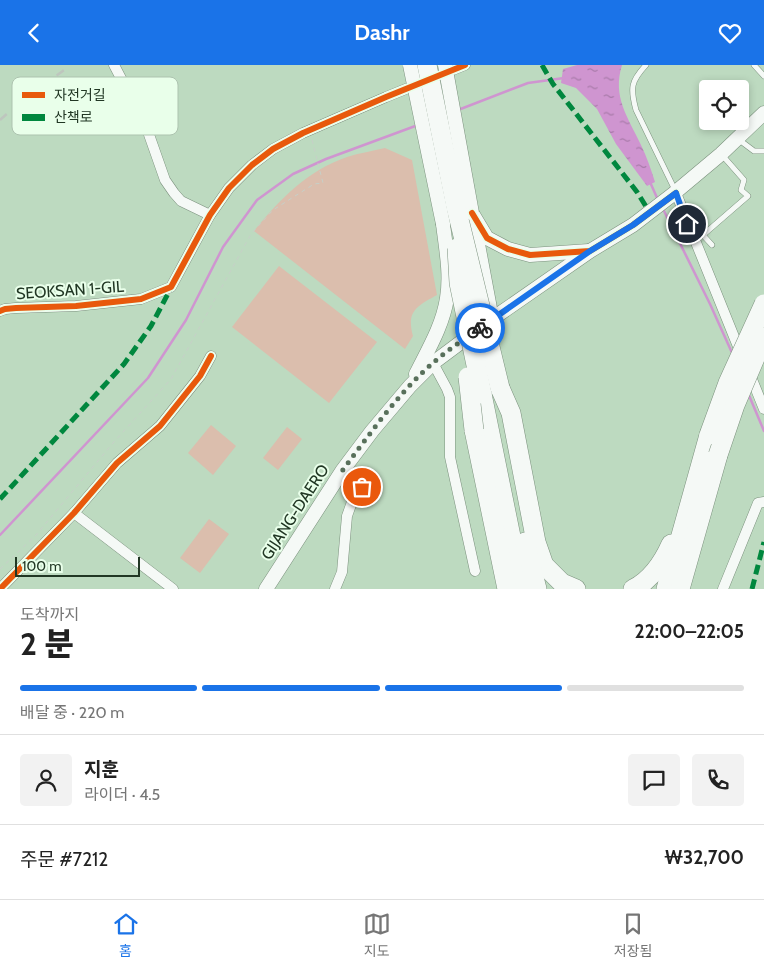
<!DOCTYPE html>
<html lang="ko">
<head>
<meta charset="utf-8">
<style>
	:root { --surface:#fff; --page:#f2f2f2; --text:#222; --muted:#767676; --line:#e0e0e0; --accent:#1a73e8 }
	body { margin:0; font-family:Cabin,"Noto Sans KR",sans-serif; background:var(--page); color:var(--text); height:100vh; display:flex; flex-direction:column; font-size:19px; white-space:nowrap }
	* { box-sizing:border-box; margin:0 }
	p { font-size:16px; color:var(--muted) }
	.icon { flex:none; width:28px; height:28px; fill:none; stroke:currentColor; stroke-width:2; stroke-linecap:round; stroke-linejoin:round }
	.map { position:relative; height:524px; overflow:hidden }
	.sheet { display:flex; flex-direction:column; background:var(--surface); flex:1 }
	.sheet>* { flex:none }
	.tools { position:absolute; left:699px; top:15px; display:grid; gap:10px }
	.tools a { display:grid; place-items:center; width:50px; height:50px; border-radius:5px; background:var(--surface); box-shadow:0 2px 8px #0003; font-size:25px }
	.scale { position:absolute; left:15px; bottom:12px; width:125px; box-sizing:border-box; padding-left:5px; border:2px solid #213724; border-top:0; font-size:14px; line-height:18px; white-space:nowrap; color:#213724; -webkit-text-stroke:4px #e9ffea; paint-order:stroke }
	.pin { position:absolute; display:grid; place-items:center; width:42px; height:42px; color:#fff; margin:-21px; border:2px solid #fff; border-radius:50%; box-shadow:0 1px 5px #0007 }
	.courier { position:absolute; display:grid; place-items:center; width:50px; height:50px; margin:-25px; border:4px solid #1a73e8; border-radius:50%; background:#fff; color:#222; box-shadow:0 1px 6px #0007 }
	.summary em { font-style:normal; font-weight:800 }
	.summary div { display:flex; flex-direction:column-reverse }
	.summary { display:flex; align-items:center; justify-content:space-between; height:85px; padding:0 20px }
	h1 { font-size:32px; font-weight:800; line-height:38px }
	.bar { display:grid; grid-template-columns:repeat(4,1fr); gap:8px 5px; align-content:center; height:60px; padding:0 20px }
	.bar i { height:6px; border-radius:4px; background:var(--line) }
	.bar .current { background:var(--accent) }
	.bar p { grid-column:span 4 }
	.line { display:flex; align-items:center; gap:12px; padding:0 20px; border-top:1px solid var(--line) }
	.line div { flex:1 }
	.round { display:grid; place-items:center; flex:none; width:52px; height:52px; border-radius:5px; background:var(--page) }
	header { display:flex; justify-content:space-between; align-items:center; height:65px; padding:0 20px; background:var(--accent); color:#fff; font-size:22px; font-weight:800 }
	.dock { display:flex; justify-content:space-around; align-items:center; height:70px; border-top:1px solid var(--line); background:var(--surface); font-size:14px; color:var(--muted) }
	.dock a { display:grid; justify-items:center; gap:2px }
	.dock .current { color:var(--accent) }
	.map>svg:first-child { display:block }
	.park { fill:#dbbead }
	.water { fill:url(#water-ripples) }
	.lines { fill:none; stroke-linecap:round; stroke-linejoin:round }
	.stream { stroke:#cf95d0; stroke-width:2.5 }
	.service-casing { stroke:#7b917d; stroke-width:6 }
	.minor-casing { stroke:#7b917d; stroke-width:11 }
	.secondary-casing { stroke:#7b917d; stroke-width:15 }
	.motorway-casing { stroke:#7b917d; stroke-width:20 }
	.path { stroke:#c7d0c8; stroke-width:1; stroke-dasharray:4 4; stroke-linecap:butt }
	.service { stroke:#f5f9f6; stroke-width:5 }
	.minor { stroke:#f5f9f6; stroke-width:10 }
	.secondary { stroke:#f5f9f6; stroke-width:14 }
	.motorway { stroke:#f5f9f6; stroke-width:19 }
	.rail { stroke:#bec6be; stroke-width:2.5; stroke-dasharray:9 9; stroke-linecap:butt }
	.secondary-bridge-casing { stroke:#7b917d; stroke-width:15; stroke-linecap:butt }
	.motorway-bridge-casing { stroke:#7b917d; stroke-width:20; stroke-linecap:butt }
	.secondary-bridge { stroke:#f5f9f6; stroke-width:14 }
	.motorway-bridge { stroke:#f5f9f6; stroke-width:19 }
	.quiet { stroke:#00873e; stroke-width:5; stroke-dasharray:10 5; stroke-linecap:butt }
	.cycleway-casing { stroke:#e9ffea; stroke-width:9 }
	.cycleway { stroke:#e8590c; stroke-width:6 }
	.done { stroke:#58705b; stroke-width:5; stroke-dasharray:0 9 }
	.route { stroke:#1a73e8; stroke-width:6 }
	.labels { text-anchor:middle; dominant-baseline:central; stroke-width:4; stroke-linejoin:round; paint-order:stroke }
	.street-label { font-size:16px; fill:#213724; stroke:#e9ffea }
	.key { fill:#e9ffea; stroke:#adc3af; stroke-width:1 }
	.key-label { font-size:14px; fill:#213724 }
</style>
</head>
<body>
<header><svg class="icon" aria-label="back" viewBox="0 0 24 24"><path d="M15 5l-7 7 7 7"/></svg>Dashr<svg class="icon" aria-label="heart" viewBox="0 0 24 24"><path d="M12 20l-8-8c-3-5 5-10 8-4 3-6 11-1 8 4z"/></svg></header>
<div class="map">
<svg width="764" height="524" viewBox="0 0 764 524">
	<defs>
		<pattern id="water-ripples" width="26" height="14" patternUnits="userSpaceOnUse" patternTransform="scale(1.25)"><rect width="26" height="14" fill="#cf95d0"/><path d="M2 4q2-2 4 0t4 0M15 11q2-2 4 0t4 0" fill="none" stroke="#a87aa9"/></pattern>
	</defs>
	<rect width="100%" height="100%" fill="#bddac0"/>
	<g class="park">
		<path d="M385,83L412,95L437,230C417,241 406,246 413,271L405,284L254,166C279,135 308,105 347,92C359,88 373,86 385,83Z"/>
		<polygon points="279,201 377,277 329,338 232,262"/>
		<polygon points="211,360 236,381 213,410 188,388"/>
		<polygon points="287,362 302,374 278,405 263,393"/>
		<polygon points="209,454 229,469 200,508 180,493"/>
	</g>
	<path class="water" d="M577,0H622C612,32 628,52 641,80C647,92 651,105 655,117L647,121L616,79L597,44L576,23L561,18L563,4Z"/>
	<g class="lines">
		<g class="stream">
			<polyline points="458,45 528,18 564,13"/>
			<polyline points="650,117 658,135"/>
			<polyline points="663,144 710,239 733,290"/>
			<polyline points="748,328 764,366"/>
			<polyline points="0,470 148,313 186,255 223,182 257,135 293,109 326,94 418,60"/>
		</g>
		<g class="service-casing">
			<g id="service">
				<path d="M646,0C631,16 630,23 636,45L675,125"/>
				<polyline points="754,0 764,11"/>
				<polyline points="738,74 754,86 764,86"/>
				<polyline points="688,158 695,154 701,168 712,180"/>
				<polyline points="703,170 748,131 741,125 744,115 722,90"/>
			</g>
		</g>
		<g class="minor-casing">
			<g id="minor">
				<polyline points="114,0 146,61 165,115 174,128 181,136 210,150"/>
				<polyline points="676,128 741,289"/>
				<polyline points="0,246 5,244 16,243 76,241 141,234 171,222 210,150 229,123 252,100 273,84 303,68 386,32 465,0"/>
				<polyline points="433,298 447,324 450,332 450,392 475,506"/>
				<polyline points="749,307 764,344"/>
				<polyline points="74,448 173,524"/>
				<polyline points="0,524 74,448 117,398 160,361 200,311 211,291"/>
				<polyline points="335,524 342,507 347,451 352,437 362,422 342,406"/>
				<polyline points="723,524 758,438 764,437"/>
			</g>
		</g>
		<g class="secondary-casing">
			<g id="secondary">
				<polyline points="472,148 487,173 508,184 530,190 589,186"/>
				<polyline points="474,158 492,254"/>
				<path d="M416,309C428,285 443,260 447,233C451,209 446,184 443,159"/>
				<polyline points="266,524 342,406 372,366 410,321 433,298 492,254 590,186 633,160 672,130 721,89 764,48"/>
			</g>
		</g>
		<g class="motorway-casing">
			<g id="motorway">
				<polyline points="500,323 511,348 536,477 544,500 562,518 576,524"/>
				<polyline points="482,329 517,501 526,524"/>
				<polyline points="474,365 507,524"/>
				<polyline points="525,477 537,524"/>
				<path d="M633,524C651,515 663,497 671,479"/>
				<polyline points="666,524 709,370"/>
				<polyline points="680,524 718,390"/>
			</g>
		</g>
		<polyline class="path" points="0,504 36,470 113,378 171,314 251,169 273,145 314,119 323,118 312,75"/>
		<use href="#service" class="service"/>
		<use href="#minor" class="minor"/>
		<use href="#secondary" class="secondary"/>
		<use href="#motorway" class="motorway"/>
		<polyline class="rail" points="0,55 18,39 71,0"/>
		<g class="secondary-bridge-casing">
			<g id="secondary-bridge">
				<polyline points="410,0 443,159"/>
				<polyline points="445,0 472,148"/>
			</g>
		</g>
		<g class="motorway-bridge-casing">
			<g id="motorway-bridge">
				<polyline points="427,0 456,142 500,323"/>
				<polyline points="457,183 459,218 482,329"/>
				<polyline points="468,312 474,365"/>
				<polyline points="709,370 728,318 764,239"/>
				<polyline points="718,390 735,340 764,272"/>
			</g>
		</g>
		<use href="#secondary-bridge" class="secondary-bridge"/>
		<use href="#motorway-bridge" class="motorway-bridge"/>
		<g class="quiet">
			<polyline points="542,0 553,19 637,127 650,148"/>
			<polyline points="0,434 124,299 151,261 171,223"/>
			<polyline points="752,524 764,477"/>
		</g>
		<g class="cycleway-casing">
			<g id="cycleway">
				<polyline points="472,148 487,173 508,184 530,190 590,186 633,160 676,128"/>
				<polyline points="0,246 5,244 16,243 76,241 141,234 171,222 210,150 229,123 252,100 273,84 303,68 386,32 465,0"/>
				<polyline points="0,524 74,448 117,398 160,361 200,311 211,291"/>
			</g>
		</g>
		<use href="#cycleway" class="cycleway"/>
	</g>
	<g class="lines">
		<path class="done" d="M362,422L342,406C370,369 398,328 434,297C448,285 464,274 480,263"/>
		<polyline class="route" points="480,263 590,186 633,160 676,128 687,159"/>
	</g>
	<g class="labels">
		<g class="street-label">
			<text transform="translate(70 225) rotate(-4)">SEOKSAN 1-GIL</text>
			<text transform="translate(295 447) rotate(-57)">GIJANG-DAERO</text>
		</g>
	</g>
	<rect x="12" y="12" width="166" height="58" rx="8" class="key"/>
	<rect x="22" y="27" width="23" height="6" fill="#e8590c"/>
	<rect x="22" y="49" width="23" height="7" fill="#00873e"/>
	<g class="key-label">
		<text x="54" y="35">자전거길</text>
		<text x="54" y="57">산책로</text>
	</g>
</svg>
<div class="tools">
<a><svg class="icon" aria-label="locate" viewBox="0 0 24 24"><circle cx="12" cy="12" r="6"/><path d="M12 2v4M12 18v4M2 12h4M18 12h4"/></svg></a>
</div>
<div class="scale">100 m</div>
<div class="pin" style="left:362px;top:422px;background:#ea580c"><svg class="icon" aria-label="bag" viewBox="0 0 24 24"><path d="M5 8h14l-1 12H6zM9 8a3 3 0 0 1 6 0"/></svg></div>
<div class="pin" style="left:687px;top:159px;background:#1f2937"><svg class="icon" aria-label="home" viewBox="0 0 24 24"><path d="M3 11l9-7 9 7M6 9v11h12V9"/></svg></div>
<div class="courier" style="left:480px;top:263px"><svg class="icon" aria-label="bike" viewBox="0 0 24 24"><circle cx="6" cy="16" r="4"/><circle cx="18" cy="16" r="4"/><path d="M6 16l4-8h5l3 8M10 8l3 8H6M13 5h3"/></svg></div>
</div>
<section class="sheet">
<div class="summary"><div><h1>2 분</h1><p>도착까지</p></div><em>22:00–22:05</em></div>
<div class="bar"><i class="current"></i><i class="current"></i><i class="current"></i><i></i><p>배달 중 · 220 m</p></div>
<div class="line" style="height:90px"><a class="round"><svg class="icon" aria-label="person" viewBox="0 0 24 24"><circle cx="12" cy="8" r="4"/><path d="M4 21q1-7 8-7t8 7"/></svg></a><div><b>지훈</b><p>라이더 · 4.5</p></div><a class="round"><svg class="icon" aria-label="chat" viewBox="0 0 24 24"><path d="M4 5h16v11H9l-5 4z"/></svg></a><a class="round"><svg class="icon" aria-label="phone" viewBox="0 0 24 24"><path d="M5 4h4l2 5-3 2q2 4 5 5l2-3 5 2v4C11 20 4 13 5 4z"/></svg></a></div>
<div class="line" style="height:65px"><div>주문 #7212</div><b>₩32,700</b></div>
</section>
<nav class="dock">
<a class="current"><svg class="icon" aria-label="home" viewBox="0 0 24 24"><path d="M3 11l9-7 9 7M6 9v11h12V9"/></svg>홈</a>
<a><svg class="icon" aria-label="map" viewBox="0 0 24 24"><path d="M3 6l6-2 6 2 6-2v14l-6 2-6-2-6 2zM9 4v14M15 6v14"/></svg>지도</a>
<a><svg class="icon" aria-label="saved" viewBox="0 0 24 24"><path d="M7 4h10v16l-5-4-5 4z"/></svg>저장됨</a>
</nav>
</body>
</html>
